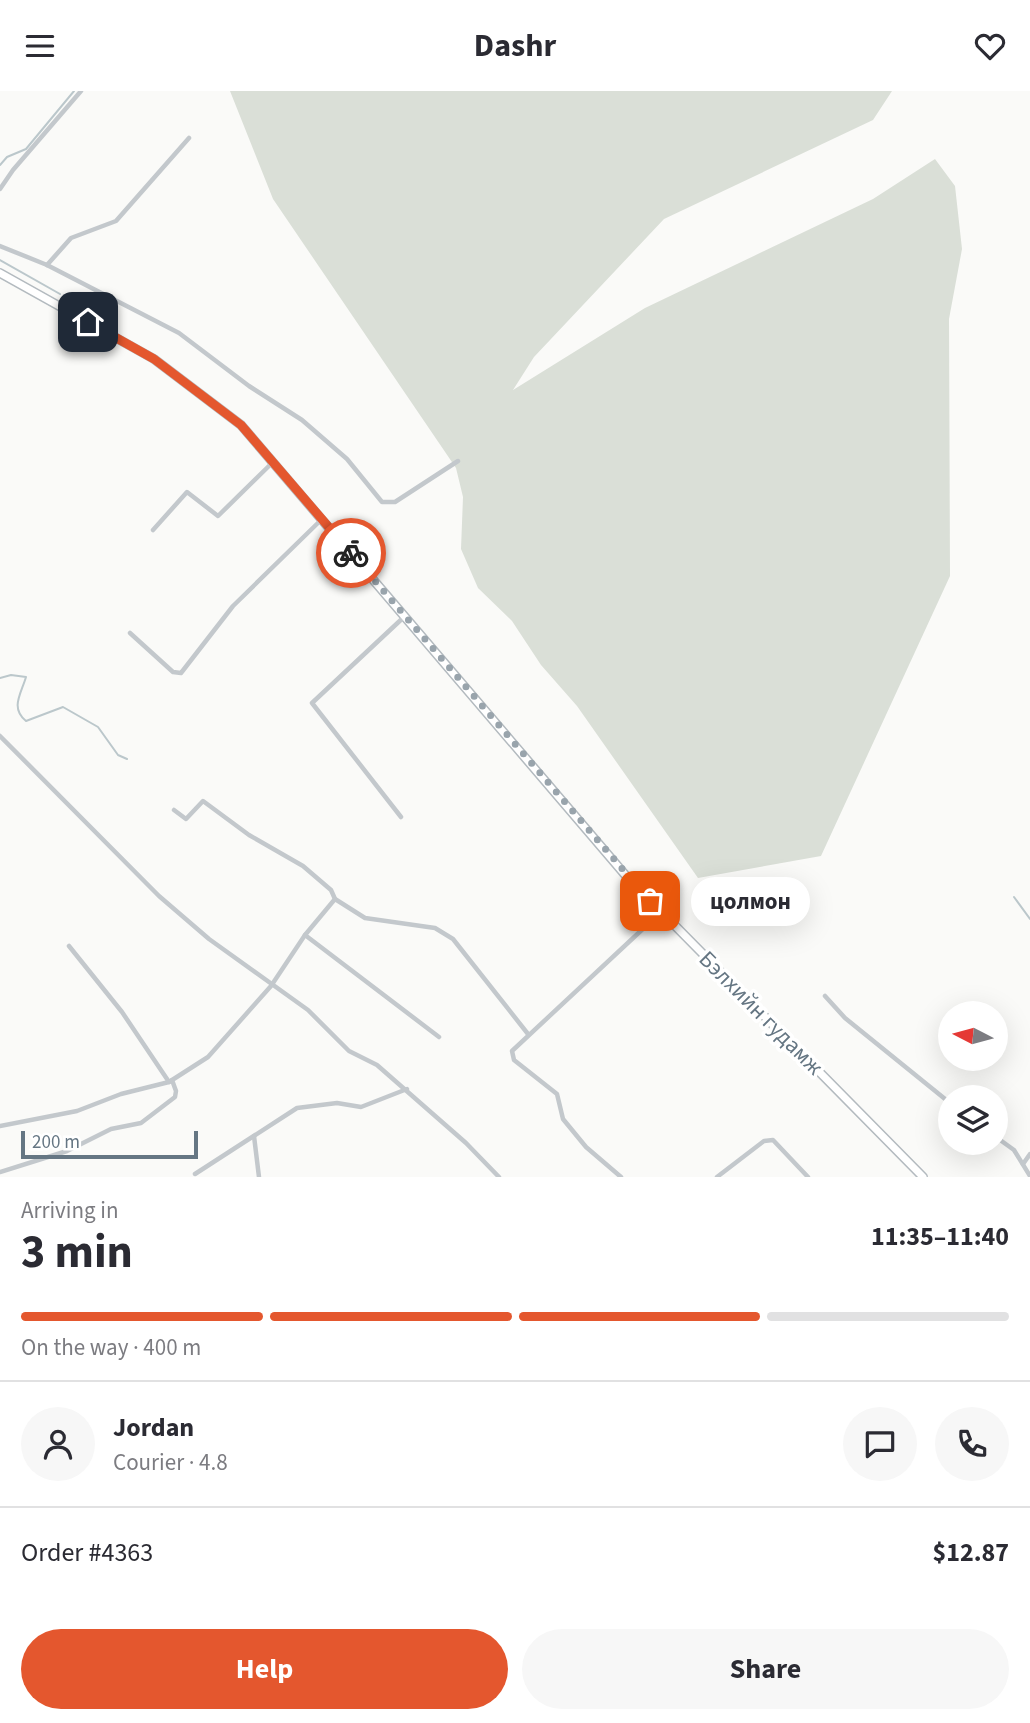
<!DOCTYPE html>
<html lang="en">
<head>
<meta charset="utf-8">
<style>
	:root { --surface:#fff; --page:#f7f7f7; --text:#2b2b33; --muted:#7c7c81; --line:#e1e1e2; --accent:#e4572e }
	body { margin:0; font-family:"Source Sans 3",sans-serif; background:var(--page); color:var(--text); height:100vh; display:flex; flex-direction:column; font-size:26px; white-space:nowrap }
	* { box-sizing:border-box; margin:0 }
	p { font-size:23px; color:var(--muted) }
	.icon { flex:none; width:38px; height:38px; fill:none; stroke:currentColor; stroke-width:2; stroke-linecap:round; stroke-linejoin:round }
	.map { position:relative; height:1086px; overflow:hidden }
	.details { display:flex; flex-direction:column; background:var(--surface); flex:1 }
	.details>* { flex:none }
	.needle { width:46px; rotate:276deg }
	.fabs { position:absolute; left:938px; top:910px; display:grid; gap:14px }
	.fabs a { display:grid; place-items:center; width:70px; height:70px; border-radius:50%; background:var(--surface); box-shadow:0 7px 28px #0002; font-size:35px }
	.scale { position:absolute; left:21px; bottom:18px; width:177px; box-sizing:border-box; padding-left:7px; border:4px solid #657683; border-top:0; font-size:19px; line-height:24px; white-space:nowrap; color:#657683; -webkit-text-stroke:5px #fff; paint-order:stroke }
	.pin { position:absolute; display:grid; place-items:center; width:60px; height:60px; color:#fff; margin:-30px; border-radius:14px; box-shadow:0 4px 10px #0006 }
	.courier { position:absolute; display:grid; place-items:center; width:70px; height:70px; margin:-35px; border:5px solid #e4572e; border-radius:50%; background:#fff; color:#222; box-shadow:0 2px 9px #0007 }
	.bubble { position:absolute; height:49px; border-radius:24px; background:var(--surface); box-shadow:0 7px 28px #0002; font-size:23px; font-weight:700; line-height:49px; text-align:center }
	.headline em { font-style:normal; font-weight:700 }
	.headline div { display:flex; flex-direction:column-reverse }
	.headline { display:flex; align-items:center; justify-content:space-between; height:119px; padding:0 21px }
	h1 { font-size:46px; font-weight:700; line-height:52px }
	.bar { display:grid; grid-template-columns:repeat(4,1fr); gap:10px 7px; align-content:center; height:84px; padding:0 21px }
	.bar i { height:9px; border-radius:5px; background:var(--line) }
	.bar .selected { background:var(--accent) }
	.bar p { grid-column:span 4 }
	.line { display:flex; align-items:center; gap:18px; padding:0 21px; border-top:2px solid var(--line) }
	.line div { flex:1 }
	.round { display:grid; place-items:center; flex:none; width:74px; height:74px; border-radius:37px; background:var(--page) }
	.primary-button { display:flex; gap:14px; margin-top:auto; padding:14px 21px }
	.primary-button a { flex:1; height:80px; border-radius:42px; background:var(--accent); color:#fff; font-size:28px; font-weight:700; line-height:80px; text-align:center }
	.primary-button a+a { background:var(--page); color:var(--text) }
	header { display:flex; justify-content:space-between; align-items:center; height:91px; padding:0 21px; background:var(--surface); font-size:32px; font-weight:700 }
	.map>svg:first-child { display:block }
	.green { fill:#dadfd7 }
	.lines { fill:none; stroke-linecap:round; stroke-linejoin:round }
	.stream { stroke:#bbc7cb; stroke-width:2 }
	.secondary-casing { stroke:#b3babf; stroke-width:10 }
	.minor { stroke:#c3c8cc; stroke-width:4.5 }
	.secondary { stroke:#fff; stroke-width:7 }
	.done { stroke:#99a4ac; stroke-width:7; stroke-dasharray:0 12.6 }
	.route { stroke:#e4572e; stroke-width:9 }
	.labels { text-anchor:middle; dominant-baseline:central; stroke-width:7; stroke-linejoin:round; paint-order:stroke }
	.street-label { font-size:23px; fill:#657683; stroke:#fff }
</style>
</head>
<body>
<header><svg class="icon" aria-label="menu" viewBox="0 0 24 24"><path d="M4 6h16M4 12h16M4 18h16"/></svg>Dashr<svg class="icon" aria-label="heart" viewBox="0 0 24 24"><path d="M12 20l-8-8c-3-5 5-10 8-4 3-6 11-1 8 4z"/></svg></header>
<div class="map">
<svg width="1030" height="1086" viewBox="0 0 1030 1086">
	<rect width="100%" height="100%" fill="#fafaf8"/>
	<polygon class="green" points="230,0 892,0 873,29 664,128 534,266 513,299 645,217 873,108 935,68 955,95 962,158 949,228 950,485 821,765 698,787 577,615 541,574 512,530 478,497 461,458 463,406 456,377 273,108"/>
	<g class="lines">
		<g class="stream">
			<polyline points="0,74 7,66 26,58 74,0"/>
			<polyline points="0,169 60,203"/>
			<path d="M0,587L11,584L26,586C21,603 10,617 26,630L63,616L98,636L118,664L127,668"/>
			<polyline points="1014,806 1030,828"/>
		</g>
		<g class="secondary-casing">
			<polyline id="secondary" points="0,182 154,268 241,334 627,786 923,1086"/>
		</g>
		<g class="minor">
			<polyline points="0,98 13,79 81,0"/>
			<polyline points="0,155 47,174 179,242 249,295 302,329 347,368 382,411 395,411 458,370"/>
			<polyline points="47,174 71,147 116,130 189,47"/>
			<polyline points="153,439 187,401 218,425 273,371"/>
			<polyline points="130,542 173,581 181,582 233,515 321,429"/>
			<polyline points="0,645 159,805 209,848 308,919 349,960 377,974 466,1052 499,1086"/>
			<polyline points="174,719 186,728 203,710 249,744 303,775 331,799 335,808 365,827 435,837 453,848 528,943"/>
			<polyline points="401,726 312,612 405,525"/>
			<polyline points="305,844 439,946"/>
			<polyline points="69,855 122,921 169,991"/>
			<polyline points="825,905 845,927 950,1012"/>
			<polyline points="0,1035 77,1020 121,1003 169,991 208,966 271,895 305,844 335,808"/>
			<polyline points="254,1045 259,1086"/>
			<polyline points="996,1046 1014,1059 1030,1085"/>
			<polyline points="1023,1073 1030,1063"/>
			<polyline points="0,1081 67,1060 111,1038 141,1032 175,1006 176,1000 172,989"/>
			<polyline points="195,1083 297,1017 337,1012 361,1016 407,998"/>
			<polyline points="621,1086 586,1056 563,1028 557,1003 514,969 512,960 661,821"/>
			<polyline points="717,1086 764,1050 773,1049 808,1086"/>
		</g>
		<use href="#secondary" class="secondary"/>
	</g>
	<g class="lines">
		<polyline class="done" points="351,462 650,810"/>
		<polyline class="route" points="88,231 154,268 241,334 351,462"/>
	</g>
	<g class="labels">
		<g class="street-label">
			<text transform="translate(761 922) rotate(45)">Бэлхийн гудамж</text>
		</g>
	</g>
</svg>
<div class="fabs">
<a><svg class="needle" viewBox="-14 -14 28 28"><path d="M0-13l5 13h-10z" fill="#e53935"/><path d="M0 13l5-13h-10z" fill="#7c7c81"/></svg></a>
<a><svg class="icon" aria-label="layers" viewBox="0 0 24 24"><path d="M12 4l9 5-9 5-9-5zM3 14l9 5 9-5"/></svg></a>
</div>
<div class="scale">200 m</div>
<div class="pin" style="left:650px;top:810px;background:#ea580c"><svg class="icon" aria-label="bag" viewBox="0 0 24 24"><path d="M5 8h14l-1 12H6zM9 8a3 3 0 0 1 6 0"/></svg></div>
<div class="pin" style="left:88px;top:231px;background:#1f2937"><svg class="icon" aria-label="home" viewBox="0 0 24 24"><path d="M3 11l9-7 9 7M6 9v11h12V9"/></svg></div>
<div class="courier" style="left:351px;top:462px"><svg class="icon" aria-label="bike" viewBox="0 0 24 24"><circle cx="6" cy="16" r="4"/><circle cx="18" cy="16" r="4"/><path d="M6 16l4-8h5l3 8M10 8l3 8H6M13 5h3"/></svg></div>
<div class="bubble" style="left:691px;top:786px;width:119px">цолмон</div>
</div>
<section class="details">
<div class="headline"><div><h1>3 min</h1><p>Arriving in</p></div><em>11:35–11:40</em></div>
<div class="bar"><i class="selected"></i><i class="selected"></i><i class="selected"></i><i></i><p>On the way · 400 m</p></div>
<div class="line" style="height:126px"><a class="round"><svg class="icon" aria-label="person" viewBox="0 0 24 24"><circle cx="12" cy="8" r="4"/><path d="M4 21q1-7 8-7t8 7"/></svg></a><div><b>Jordan</b><p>Courier · 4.8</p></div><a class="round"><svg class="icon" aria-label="chat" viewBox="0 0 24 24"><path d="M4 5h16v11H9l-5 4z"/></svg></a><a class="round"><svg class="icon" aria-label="phone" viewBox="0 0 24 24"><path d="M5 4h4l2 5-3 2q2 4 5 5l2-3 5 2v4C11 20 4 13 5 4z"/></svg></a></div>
<div class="line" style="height:91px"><div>Order #4363</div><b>$12.87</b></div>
<div class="primary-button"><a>Help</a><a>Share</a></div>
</section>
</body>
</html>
